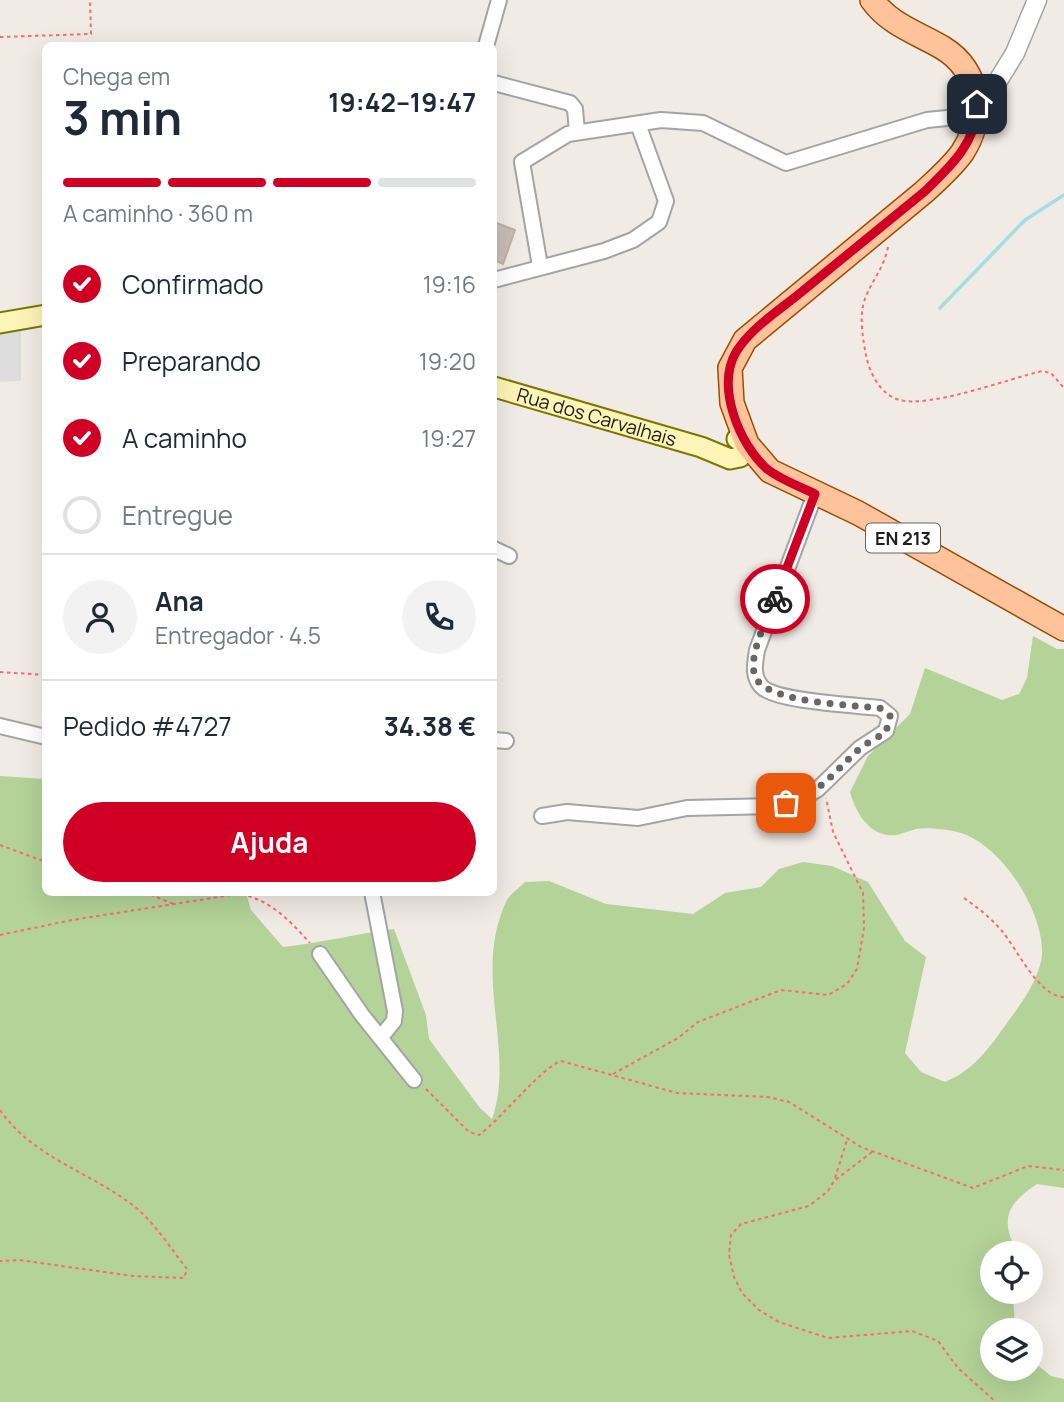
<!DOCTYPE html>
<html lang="pt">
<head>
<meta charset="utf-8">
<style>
	:root { --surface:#fff; --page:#f2f2f3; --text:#1f2937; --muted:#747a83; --line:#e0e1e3; --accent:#cf0024 }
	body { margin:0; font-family:Manrope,sans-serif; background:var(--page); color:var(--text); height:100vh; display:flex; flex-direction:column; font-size:26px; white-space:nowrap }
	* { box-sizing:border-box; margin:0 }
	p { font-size:23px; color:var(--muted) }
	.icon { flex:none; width:38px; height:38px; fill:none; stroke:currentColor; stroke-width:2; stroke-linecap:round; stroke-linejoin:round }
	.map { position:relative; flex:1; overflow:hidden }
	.panel { position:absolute; left:42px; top:42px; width:455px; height:854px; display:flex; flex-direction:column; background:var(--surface); border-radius:10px; box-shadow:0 7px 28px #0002 }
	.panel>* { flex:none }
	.buttons { position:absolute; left:980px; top:1241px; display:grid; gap:14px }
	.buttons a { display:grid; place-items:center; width:63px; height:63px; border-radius:50%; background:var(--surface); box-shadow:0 7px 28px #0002; font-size:35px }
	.pin { position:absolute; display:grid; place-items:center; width:60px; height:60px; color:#fff; margin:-30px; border-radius:14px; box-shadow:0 4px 10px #0006 }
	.courier { position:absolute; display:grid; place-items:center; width:70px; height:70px; margin:-35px; border:5px solid #cf0024; border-radius:50%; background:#fff; color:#222; box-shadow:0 2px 9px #0007 }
	.head em { font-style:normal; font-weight:700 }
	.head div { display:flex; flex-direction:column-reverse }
	.head { display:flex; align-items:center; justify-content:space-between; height:119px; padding:0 21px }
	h1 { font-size:46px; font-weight:700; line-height:52px }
	.bar { display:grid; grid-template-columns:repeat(4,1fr); gap:10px 7px; align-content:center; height:84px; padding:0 21px }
	.bar i { height:9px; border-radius:5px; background:var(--line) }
	.bar .active { background:var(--accent) }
	.bar p { grid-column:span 4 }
	.line { display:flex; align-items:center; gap:18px; padding:0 21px; border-top:2px solid var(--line) }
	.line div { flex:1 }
	.round { display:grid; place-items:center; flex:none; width:74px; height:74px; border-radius:37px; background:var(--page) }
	ol { padding:0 21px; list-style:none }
	li { display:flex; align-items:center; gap:21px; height:77px }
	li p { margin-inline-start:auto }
	li .icon { padding:7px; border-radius:50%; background:var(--accent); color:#fff; stroke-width:4 }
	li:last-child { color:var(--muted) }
	li i { width:38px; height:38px; border:4px solid var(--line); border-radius:50% }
	.action { display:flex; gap:14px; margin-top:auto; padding:14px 21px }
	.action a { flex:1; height:80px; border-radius:42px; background:var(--accent); color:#fff; font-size:28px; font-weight:700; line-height:80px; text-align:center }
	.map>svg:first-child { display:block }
	.residential { fill:#dedddd }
	.forest { fill:#b3d398 }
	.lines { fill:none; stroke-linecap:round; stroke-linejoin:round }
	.stream { stroke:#a3dee1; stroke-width:3.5 }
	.building { fill:#c9bcb8; stroke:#c4aea7; stroke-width:2 }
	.minor-casing { stroke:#a4a4a4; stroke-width:18 }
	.tertiary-casing { stroke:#a4a4a4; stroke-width:21 }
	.secondary-casing { stroke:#7d7500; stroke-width:23 }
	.primary-casing { stroke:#9b4d00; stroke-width:26 }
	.path { stroke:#ff6873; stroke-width:2; stroke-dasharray:3.5 3.5; stroke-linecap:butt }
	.minor { stroke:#fff; stroke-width:14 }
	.tertiary { stroke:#fff; stroke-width:18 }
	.secondary { stroke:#fdf4b7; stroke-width:19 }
	.primary { stroke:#ffc39c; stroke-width:23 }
	.done { stroke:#696765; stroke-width:7; stroke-dasharray:0 12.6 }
	.route { stroke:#cf0024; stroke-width:9 }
	.labels { text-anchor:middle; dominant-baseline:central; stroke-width:6; stroke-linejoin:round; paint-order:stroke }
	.shield { fill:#fff; stroke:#636363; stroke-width:2 }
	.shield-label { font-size:18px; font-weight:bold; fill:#202020 }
	.street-label { font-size:19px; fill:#202020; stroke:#fff }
</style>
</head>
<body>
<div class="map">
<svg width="1064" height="1402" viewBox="0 0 1064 1402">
	<rect width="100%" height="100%" fill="#f1ebe5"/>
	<polygon class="residential" points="0,315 21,328 21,381 0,382"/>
	<path class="forest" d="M1033,636L1057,649H1064V1188L1037,1184C1007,1204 999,1220 1018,1253H992V1292H1013L1015,1330H992V1368H1031V1360L1051,1376L1064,1379V1402H0V776L45,779L46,892L246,893L251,910L283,947C320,943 356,934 394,929L426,1015L429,1039L480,1108L492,1119C516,1051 472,975 506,902C509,895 519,888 525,882L549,881L606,904L693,914L725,893L761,887L779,869L803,862L832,866L868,882L905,941L926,957L905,1053L921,1072L945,1082C979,1068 994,1040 1015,1012C1026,997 1041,973 1042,954C1044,910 998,838 953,831C943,829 926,827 916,829C903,832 894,839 880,833C864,827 854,807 850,792L868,756L910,714L925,668L1002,700L1019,694L1027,678Z"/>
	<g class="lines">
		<polyline class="stream" points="940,308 1025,220 1064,195"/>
	</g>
	<polygon class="building" points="494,222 515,230 503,264 494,260"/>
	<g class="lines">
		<g class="minor-casing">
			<g id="minor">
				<polyline points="486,46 499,0"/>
				<polyline points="494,83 570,103 575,109 577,132"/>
				<polyline points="540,266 522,162 568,134 661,120 703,123 786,163 927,120 977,115"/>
				<polyline points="494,280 604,251 633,240 659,222 666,201 638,124"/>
				<polyline points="494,549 509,556"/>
				<polyline points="0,726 46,737"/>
				<polyline points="494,740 506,741"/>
				<path d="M542,816L567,812L638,818L687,808L772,806L800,800L818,789L860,748L886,731L890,716L880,708C857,705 775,702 761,686C752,675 755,664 757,650L815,494"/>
				<polyline points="372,892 395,1011 394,1021 381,1037"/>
				<polyline points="320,954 362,1015 414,1080"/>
			</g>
		</g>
		<g class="tertiary-casing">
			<polyline id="tertiary" points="977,115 1015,53 1037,0"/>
		</g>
		<g class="secondary-casing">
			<g id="secondary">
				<polyline points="0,323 46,315"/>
				<path id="s1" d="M494,387L701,447L730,459L740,457L747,444L737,439"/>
			</g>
		</g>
		<g class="primary-casing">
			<path id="primary" d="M872,0C890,25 918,33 943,48C981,71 985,118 962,153C951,168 937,180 924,192L745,340L730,368L732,403L747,444L770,471L858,513L1064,629"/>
		</g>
		<g class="path">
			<polyline points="0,37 91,34 90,0"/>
			<path d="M888,247C884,270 867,286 863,306C860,321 863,340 866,355C869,372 881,396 900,400C931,408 1008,379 1042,371L1051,373L1064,388"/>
			<polyline points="0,672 46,675"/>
			<polyline points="0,845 46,862"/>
			<polyline points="144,892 176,905"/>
			<path d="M964,898C978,908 991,918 1002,931C1017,949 1039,997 1064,997"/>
			<path d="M0,935L72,920L238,894C269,898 290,921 310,943"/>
			<polyline points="613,1074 678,1038 698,1022 781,990 828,995 847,984 857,969 864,928 863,893 833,832 826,798"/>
			<path d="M426,1089L469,1132L479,1135C502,1118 541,1068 561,1061L677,1093L768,1097L789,1102L861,1147L973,1188L1028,1166L1064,1170"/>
			<path d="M0,1110C33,1158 91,1172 135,1207C155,1223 171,1249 187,1269L184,1278L133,1276L19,1260L0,1261"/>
			<polyline points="872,1152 834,1181 828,1191 809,1206 741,1224 731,1235 729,1254 734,1277 742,1293 759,1310 779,1322 828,1338 912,1331 938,1341 958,1368 996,1402"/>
			<polyline points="835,1178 847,1140"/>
		</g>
		<use href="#minor" class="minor"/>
		<use href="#tertiary" class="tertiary"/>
		<use href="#secondary" class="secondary"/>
		<use href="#primary" class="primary"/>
	</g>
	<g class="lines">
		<path class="done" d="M775,599C767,620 750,650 754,673C758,703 854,705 880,708L890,716L886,732C877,738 866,743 858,750C835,771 818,796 786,803"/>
		<path class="route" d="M775,599L815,494C799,486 781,480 767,469C739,444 716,387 736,352C751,328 778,311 799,294C841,260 882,226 924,192C949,168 978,142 977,104"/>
	</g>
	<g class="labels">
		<rect class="shield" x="866" y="523.5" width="74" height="29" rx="5"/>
		<g class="shield-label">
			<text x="903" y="538">EN 213</text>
		</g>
		<g class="street-label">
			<text stroke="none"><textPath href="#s1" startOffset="107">Rua dos Carvalhais</textPath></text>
		</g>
	</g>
</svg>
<div class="buttons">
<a><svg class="icon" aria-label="locate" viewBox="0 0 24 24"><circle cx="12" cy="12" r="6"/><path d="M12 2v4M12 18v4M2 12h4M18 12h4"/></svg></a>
<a><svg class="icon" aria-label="layers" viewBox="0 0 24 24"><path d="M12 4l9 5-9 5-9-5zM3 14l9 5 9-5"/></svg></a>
</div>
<div class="pin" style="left:786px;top:803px;background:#ea580c"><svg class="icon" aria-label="bag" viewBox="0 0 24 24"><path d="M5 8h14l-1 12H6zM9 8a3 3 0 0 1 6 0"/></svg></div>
<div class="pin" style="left:977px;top:104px;background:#1f2937"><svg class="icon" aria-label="home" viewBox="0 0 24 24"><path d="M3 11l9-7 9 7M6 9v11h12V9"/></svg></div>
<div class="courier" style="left:775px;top:599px"><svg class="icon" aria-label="bike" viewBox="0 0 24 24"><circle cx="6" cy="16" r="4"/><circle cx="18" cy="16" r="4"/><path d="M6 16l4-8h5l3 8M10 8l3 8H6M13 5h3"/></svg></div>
<section class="panel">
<div class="head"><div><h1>3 min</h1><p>Chega em</p></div><em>19:42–19:47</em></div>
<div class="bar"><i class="active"></i><i class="active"></i><i class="active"></i><i></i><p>A caminho · 360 m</p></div>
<ol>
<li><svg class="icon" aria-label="check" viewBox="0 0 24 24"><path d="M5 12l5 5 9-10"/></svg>Confirmado<p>19:16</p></li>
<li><svg class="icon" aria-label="check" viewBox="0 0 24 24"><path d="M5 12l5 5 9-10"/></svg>Preparando<p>19:20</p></li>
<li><svg class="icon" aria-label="check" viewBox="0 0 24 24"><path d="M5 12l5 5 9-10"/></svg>A caminho<p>19:27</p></li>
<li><i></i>Entregue</li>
</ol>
<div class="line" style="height:126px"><a class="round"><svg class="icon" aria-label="person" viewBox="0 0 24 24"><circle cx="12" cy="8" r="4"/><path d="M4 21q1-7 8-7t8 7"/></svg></a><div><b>Ana</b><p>Entregador · 4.5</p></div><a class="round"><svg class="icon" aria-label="phone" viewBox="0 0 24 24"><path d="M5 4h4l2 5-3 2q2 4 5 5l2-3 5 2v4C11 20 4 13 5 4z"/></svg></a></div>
<div class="line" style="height:91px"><div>Pedido #4727</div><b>34.38 €</b></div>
<div class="action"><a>Ajuda</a></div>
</section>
</div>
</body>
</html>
